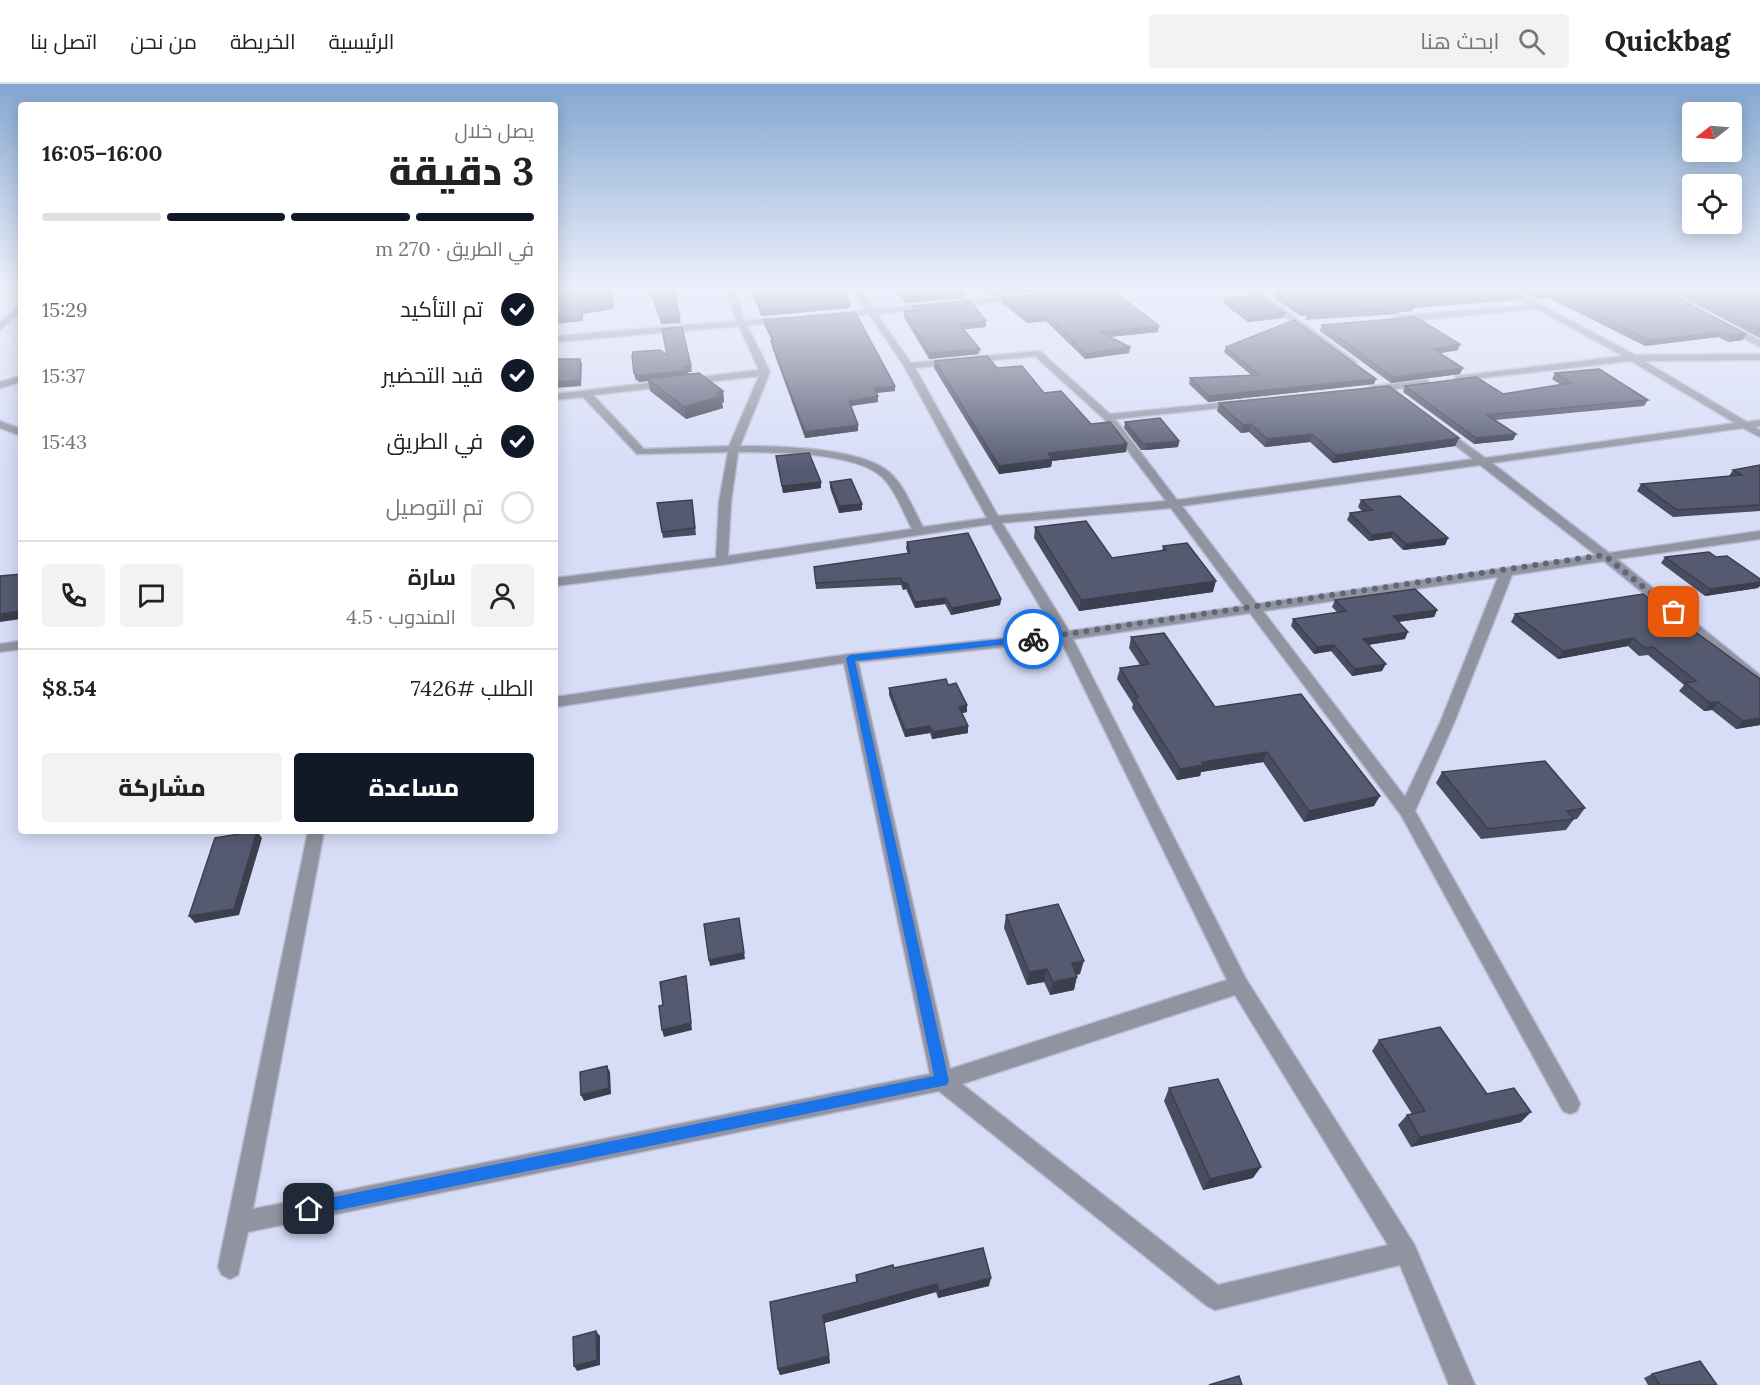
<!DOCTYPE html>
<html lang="ar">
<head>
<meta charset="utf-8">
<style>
	:root { --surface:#fff; --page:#f2f2f2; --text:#222; --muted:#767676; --line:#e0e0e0; --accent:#111827 }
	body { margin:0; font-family:Lora,Cairo,serif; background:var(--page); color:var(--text); direction:rtl; height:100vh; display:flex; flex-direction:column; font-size:22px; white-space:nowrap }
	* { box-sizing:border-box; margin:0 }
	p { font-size:20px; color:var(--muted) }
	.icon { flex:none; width:33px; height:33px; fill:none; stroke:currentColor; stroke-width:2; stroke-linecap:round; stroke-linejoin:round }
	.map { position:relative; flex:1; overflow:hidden; direction:ltr }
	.details { position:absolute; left:18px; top:18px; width:540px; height:732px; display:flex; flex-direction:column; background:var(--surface); border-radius:6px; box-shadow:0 3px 15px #0003; direction:rtl }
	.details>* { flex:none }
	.needle { width:39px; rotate:253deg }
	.buttons { position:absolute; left:1682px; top:18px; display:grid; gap:12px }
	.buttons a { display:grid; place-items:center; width:60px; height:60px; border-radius:6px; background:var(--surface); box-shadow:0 3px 15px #0003; font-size:30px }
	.pin { position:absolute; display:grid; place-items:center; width:51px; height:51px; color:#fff; margin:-26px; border-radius:12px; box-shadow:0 3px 9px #0006 }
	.courier { position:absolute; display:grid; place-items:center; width:60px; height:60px; margin:-30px; border:4px solid #1a73e8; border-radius:50%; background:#fff; color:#222; box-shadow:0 2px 8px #0007 }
	.summary em { font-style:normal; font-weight:800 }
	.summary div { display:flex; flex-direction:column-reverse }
	.summary { display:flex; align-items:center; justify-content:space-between; height:102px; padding:0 24px }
	h1 { font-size:39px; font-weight:800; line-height:45px }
	.bar { display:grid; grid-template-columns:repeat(4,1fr); gap:9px 6px; align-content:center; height:72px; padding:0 24px }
	.bar i { height:8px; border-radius:4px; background:var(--line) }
	.bar .current { background:var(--accent) }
	.bar p { grid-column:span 4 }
	.line { display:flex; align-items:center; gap:15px; padding:0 24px; border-top:2px solid var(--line) }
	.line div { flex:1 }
	.round { display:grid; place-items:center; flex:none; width:63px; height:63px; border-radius:6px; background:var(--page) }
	ol { padding:0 24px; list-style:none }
	li { display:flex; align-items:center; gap:18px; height:66px }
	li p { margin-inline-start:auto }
	li .icon { padding:6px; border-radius:50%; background:var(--accent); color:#fff; stroke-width:4 }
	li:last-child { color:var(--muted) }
	li i { width:33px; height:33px; border:3px solid var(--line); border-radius:50% }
	.cta { display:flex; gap:12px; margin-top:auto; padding:12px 24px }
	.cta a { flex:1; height:69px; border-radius:6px; background:var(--accent); color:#fff; font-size:24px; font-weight:800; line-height:69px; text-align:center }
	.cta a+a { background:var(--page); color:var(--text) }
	header { display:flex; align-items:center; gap:36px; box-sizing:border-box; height:84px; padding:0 30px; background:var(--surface); border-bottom:2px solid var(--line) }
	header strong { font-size:28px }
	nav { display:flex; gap:33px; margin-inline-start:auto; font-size:21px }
	.search { width:420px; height:54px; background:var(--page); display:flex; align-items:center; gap:15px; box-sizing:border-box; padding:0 21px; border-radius:6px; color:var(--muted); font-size:22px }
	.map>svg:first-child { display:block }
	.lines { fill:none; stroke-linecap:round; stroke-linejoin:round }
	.street-casing { stroke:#b6bcd3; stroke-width:3 }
	.street { fill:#9193a0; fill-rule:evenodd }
	.wall { fill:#494d60 }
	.shaded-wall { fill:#3c3f4e }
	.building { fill:#555a70; stroke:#3c3f4e; stroke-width:1.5 }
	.route { fill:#1a73e8 }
	.done { stroke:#616574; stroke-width:6; stroke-dasharray:0 10.8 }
</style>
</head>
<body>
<header>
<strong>Quickbag</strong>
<div class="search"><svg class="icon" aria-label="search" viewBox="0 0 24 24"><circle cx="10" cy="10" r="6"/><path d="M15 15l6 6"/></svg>ابحث هنا</div>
<nav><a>الرئيسية</a><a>الخريطة</a><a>من نحن</a><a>اتصل بنا</a></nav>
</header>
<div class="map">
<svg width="1760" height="1301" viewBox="0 0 1760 1301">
	<rect width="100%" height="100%" fill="#d7ddf7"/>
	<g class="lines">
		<g class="street-casing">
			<g id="street">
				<path d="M725,204H733L745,237L782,233L786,236L782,239L747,241L770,288L740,362C777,362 860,363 889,388C905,402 913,425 923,443L987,434L904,282L869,230L836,234L832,231L866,226L851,204H859L874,225L1021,211L1025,213L1021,215L877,230L911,279L1040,267L1110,330L1241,317V321L1238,322L1115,335L1177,416L1473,375L1437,347L1436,345L1441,342L1485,374L1735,339L1631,277L1455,297V293L1458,292L1623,272L1537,225L1396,238L1392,235L1396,232L1529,221L1500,204H1510L1635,271L1760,270V276L1644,277L1747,338L1760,336V342L1755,343L1760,346V353L1743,344L1492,379L1609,469L1760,447V455L1617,475L1760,591V603L1755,601L1604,477L1512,491L1454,639L1415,727L1577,1013L1580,1020L1577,1027L1570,1030L1563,1027L1401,731L1250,529L1073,555L1246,895L1414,1160L1475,1301H1449L1400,1181L1215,1226L1207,1222L939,1007L248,1148L238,1191L230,1195L222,1191L218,1183L227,1139L308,747H324L253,1125L930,990L844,579L555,623V613L850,570L1056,549L991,440L722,481L555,502V494L716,474L719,418L728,368L637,370L583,313L555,316V310L759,286L739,242L555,258V252L737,237ZM1035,272L1104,335L1166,417L998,432L915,284ZM759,292L729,362L644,365L593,311ZM738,368C774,368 856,368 882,393C896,407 903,428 912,445L728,472L731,418ZM1480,381L1596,471L1257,520L1182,422ZM1171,424L1244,522L1069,547L1002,439ZM1498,493L1440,639L1405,713L1263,527ZM1061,557L1227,896L950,985L858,578ZM1235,911L1388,1161L1218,1201L962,1000Z"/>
				<polygon points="1105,204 1133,204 1093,210 1089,208"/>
				<polygon points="1246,204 1255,204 1357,278 1349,280"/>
				<polygon points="1669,204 1723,204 1662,209 1658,207"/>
				<polygon points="18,222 21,222 21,228 0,246 0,238"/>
				<polygon points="1728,240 1760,256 1760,263 1725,245 1724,243"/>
				<polygon points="21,292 21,298 0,304 0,298"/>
				<polygon points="1426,296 1429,297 1429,301 1372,308 1367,305 1372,302"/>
				<polygon points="0,337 21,345 21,352 0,344"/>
				<polygon points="21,557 21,565 0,568 0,560"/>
			</g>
		</g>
		<use href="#street" class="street"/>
	</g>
	<g class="wall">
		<polygon points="751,204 842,204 850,224 761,232"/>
		<polygon points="893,204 960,204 963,214 906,219"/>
		<polygon points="983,204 1071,204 992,211"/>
		<polygon points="1272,204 1509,204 1519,211 1517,216 1413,224 1412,227 1400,228 1399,230 1305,236 1307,231 1300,232 1274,214 1276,209 1278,208"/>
		<polygon points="1515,204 1660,204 1743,256 1728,258 1718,253 1645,262 1549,214 1535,215"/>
		<polygon points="1681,205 1760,207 1760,254 1678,211"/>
		<polygon points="1002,214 1158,248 1109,253 1130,263 1129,269 1085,275 1046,237 1027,239 1002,219"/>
		<polygon points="1225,214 1285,229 1283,234 1248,238 1224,220"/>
		<polygon points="913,222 986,237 986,243 963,245 979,270 929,275 904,233 904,227 913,226"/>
		<polygon points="764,236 895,307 876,309 878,318 851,322 858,347 805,354 772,263 772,257 765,242"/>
		<polygon points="1322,241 1458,266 1439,269 1460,290 1391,299 1320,247"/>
		<polygon points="1226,263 1374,300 1208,318 1189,300 1190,294 1251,291 1224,268"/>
		<polygon points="667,271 691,282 692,288 688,288 689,291 723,307 724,318 722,319 723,324 686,335 650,307 648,297 639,298 635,295 632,272"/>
		<polygon points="935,277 1044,309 1091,340 1127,360 1126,368 1052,377 1051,383 999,390 934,284"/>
		<polygon points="1555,289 1648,316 1644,322 1495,336 1516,350 1513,356 1474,360 1403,308 1405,302 1503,310 1561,301 1552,295"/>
		<polygon points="1219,319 1459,354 1455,362 1333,379 1310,358 1265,363 1249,348 1241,349 1217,327"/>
		<polygon points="1125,338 1179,357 1178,363 1146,366 1141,366 1124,344"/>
		<polygon points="776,372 821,398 821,404 783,409"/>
		<polygon points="1760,381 1760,427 1673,433 1637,407 1641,400 1730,392 1729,392 1733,386"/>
		<polygon points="830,398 862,426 839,429 830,404"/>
		<polygon points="692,416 696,451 663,454 657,419"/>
		<polygon points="1361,416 1448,454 1445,461 1403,466 1391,454 1369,457 1347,436 1350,429 1363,428 1358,423"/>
		<polygon points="1035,443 1112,474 1162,467 1163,462 1213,508 1079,527 1034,454"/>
		<polygon points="907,458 1001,515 1000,521 951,531 945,520 915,524 906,505 903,506 901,501 816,505 814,483 908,470 906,464"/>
		<polygon points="1665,473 1758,504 1705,512 1661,479"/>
		<polygon points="1643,510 1760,641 1736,645 1712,626 1704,627 1679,607 1684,601 1648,571 1639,572 1628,562 1558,575 1511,538 1515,530"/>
		<polygon points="1335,516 1437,526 1434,533 1398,538 1405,555 1368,561 1382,587 1352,592 1331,567 1314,570 1291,542 1293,535 1338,529 1332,523"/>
		<polygon points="1131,553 1215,623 1374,722 1304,738 1263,678 1201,688 1200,692 1177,696 1132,624 1133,620 1117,595 1120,584 1140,581 1129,564"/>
		<polygon points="948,601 967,621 967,628 962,629 968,649 932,655 930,649 905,653 889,611 889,604"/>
		<polygon points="1442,688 1585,724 1577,735 1574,735 1566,746 1481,755 1436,699"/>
		<polygon points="1006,831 1080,890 1076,891 1074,906 1050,911 1044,898 1027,901 1004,844"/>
		<polygon points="1379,956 1487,1010 1521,1038 1411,1063 1398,1041 1407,1031 1412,1030 1372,967"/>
		<polygon points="1169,1004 1253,1094 1203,1106 1164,1017"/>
		<polygon points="894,1184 989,1202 938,1214 936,1208 824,1239 830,1279 780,1291 778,1285 856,1198 856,1191"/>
		<polygon points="1652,1290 1717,1301 1648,1301 1644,1294"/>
	</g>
	<g class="shaded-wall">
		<polygon points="1012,204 1071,204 992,211 992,206"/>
		<polygon points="963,208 963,214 906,219 906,214"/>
		<polygon points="850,219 850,224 761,232 761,227"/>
		<polygon points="613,220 614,225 583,230 583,237 555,240 555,235 582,224"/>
		<polygon points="1415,221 1412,227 1400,228 1402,224 1399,223"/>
		<polygon points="1301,226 1309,226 1307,231 1300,232"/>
		<polygon points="1285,229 1283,234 1248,238 1250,232"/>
		<polygon points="1047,231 1046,237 1027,239 1027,233"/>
		<polygon points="680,233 681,239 661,240 660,235"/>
		<polygon points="986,237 986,243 959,246 959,240"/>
		<polygon points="1159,242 1158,248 1099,254 1100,248"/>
		<polygon points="1722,248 1718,253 1645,262 1648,256"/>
		<polygon points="1746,250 1743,256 1728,258 1732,252"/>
		<polygon points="1460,260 1458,266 1431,271 1433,265"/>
		<polygon points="1130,263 1129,269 1085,275 1086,270"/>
		<polygon points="980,265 979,270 929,275 929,269"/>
		<polygon points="580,275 582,280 581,302 555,304 555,298"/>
		<polygon points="1463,284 1460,290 1391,299 1393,293"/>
		<polygon points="688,286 689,292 648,295 648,297 639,298 638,292"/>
		<polygon points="1376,295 1374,300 1208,318 1209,312"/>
		<polygon points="895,302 895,307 874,309 874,304"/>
		<polygon points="723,307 724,318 722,319 723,324 686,335 684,323 716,309"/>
		<polygon points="878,312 878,318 849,322 849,317"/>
		<polygon points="1251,340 1249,348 1241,349 1243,341"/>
		<polygon points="858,341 858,347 805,354 805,348"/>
		<polygon points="1312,350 1310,358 1265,363 1267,355"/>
		<polygon points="1516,350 1513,356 1474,360 1476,354"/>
		<polygon points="1459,354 1455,362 1333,379 1336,371"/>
		<polygon points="1179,357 1178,363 1146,366 1147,360"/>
		<polygon points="1127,360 1126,368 1052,377 1051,383 999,390 999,382 1048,369"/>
		<polygon points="821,398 821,404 783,409 782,402"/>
		<polygon points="862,420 862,426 839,429 839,422"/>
		<polygon points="1393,448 1391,454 1369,457 1372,451"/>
		<polygon points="1448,454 1445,461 1403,466 1406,460"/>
		<polygon points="1216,497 1213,508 1079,527 1081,516"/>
		<polygon points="1760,498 1760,502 1758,504 1705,512 1710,505"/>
		<polygon points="903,499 907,499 906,505 903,506"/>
		<polygon points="946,514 945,520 915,524 915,518"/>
		<polygon points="1001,515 1000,521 951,531 952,524"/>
		<polygon points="1437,526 1434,533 1389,539 1393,532"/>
		<polygon points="21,527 21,535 0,538 0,530"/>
		<polygon points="1408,548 1405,555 1361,562 1363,555"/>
		<polygon points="1633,554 1628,562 1558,575 1563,567"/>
		<polygon points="1334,561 1331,567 1314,570 1317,563"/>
		<polygon points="1386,580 1382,587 1352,592 1355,585"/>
		<polygon points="1718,618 1712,626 1704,627 1710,619"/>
		<polygon points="967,621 967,628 959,630 959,623"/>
		<polygon points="1760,634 1760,641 1736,645 1743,637"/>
		<polygon points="930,642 930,649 905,653 905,646"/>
		<polygon points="968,642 968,649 932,655 933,648"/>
		<polygon points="1267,668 1263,678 1201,688 1200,692 1177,696 1180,685 1202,678"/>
		<polygon points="1380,712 1374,722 1304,738 1309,727"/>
		<polygon points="257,747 262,754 239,831 195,839 189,832"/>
		<polygon points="739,834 745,875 710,882 709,876"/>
		<polygon points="1084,877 1080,890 1068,893 1072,879"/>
		<polygon points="1047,885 1044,898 1027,901 1029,888"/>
		<polygon points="686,892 687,899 692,946 664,953 662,946"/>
		<polygon points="1077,893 1074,906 1050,911 1053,898"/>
		<polygon points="607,982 610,988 611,1010 584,1017 581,1011"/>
		<polygon points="1531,1028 1521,1038 1411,1063 1420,1053"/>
		<polygon points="1261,1083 1253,1094 1203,1106 1210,1095"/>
		<polygon points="991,1194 989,1202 938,1214 939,1207"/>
		<polygon points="937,1200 936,1208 824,1239 823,1231"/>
		<polygon points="596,1247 600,1252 600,1281 577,1287 574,1282"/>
		<polygon points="829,1272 830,1279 780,1291 778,1285"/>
	</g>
	<g class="building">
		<polygon points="555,204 609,204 613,220 582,224 581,232 555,235"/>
		<polygon points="753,204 842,204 850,219 761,227"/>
		<polygon points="898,204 960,204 963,208 906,214"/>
		<polygon points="990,204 1012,204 992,206"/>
		<polygon points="1100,204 1110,204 1159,242 1100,248 1130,263 1086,270 1047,231 1027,233 1002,214"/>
		<polygon points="1282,204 1509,204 1519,211 1411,219 1415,221 1399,223 1402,224 1307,230 1312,228 1311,223 1308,221 1309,226 1301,226 1276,209 1287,207"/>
		<polygon points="1528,204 1660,204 1746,250 1732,252 1722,248 1648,256 1552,208 1538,209"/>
		<polygon points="1689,204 1745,204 1760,207 1760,246 1681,205"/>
		<polygon points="674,209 680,233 660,235 652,211"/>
		<polygon points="1260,211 1285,229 1250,232 1225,214"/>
		<polygon points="970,217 986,237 959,240 980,265 929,269 904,227 916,226 913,222"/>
		<polygon points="855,228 895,302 874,304 878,312 849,317 858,341 805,348 771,257 774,257 764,236"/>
		<polygon points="1415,233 1460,260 1433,265 1463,284 1393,293 1322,241"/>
		<polygon points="1294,236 1376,295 1209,312 1190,294 1259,291 1226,263"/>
		<polygon points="682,243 691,282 683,283 688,286 638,292 634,289 632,272 633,268 660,266 667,271 662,245"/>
		<polygon points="987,272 997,284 1022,282 1044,309 1061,307 1091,340 1110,338 1127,360 1048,369 1052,375 999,382 935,277"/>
		<polygon points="555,275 580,275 580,296 555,298"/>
		<polygon points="1599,285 1648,316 1487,331 1516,350 1476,354 1405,302 1476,293 1503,310 1571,299 1555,289"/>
		<polygon points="699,289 723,307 716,309 721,312 684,323 648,295"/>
		<polygon points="1389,302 1459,354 1336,371 1312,350 1267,355 1251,340 1243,341 1219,319"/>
		<polygon points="1160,334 1179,357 1147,360 1143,360 1125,338"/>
		<polygon points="809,369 821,398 782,402 776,372"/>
		<polygon points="1760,381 1760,421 1677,426 1641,400 1742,391 1733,386"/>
		<polygon points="851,395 862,420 839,422 830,398"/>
		<polygon points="1400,412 1448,454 1406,460 1393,448 1372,451 1350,429 1372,426 1361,416"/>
		<polygon points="692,416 695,444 662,448 657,419"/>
		<polygon points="1086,437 1112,474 1166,466 1163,462 1187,459 1216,497 1081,516 1035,443"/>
		<polygon points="968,449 1001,515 952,524 946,514 915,518 907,499 903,499 901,494 816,499 814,483 910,469 907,458"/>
		<polygon points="1709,468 1716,473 1727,472 1760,495 1760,498 1710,505 1665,473"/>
		<polygon points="21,490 21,527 0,530 0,492"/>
		<polygon points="1415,505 1437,526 1393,532 1408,548 1363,555 1386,580 1355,585 1334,561 1317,563 1293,535 1346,527 1335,516"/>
		<polygon points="1643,510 1760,595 1760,634 1743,637 1718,618 1710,619 1685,599 1696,597 1653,563 1645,564 1633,554 1563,567 1515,530"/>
		<polygon points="1164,549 1215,623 1301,610 1380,712 1309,727 1267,668 1202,678 1204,681 1180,685 1135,614 1138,613 1120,584 1149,580 1131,553"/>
		<polygon points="946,595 948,601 956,599 967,621 959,623 968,642 933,648 930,642 905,646 889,604"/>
		<polygon points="1545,677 1585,724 1567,727 1574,735 1488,745 1442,688"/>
		<polygon points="257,747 234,825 189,832 215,754"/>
		<polygon points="1058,820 1084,877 1072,879 1077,893 1053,898 1047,885 1029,888 1006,831"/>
		<polygon points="739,834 744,869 709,876 704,840"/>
		<polygon points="686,892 691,939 662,946 659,922 663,921 660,898"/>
		<polygon points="1440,943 1487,1010 1514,1004 1531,1028 1420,1053 1407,1031 1425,1027 1379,956"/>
		<polygon points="607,982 609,1004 581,1011 580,988"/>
		<polygon points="1218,995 1261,1083 1210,1095 1169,1004"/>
		<polygon points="983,1164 991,1194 939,1207 937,1200 823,1231 829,1272 778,1285 770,1218 857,1198 856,1191 893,1181 894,1184"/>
		<polygon points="596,1247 597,1276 574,1282 573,1253"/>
		<polygon points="1700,1277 1717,1301 1660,1301 1652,1290"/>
		<polygon points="1239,1292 1242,1301 1209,1301"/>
	</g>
	<linearGradient id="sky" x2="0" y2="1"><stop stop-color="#83a6d0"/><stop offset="0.53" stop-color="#edf0fb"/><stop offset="1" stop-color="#edf0fb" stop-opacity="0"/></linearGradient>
	<rect width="1760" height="386" fill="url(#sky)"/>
	<polygon class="route" points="1033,552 1036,553 1036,557 855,577 949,997 947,1001 309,1132 304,1130 301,1125 304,1120 309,1118 934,992 846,574 850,571"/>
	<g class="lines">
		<polyline class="done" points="1033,555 1604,471 1674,528"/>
	</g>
</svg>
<div class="buttons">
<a><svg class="needle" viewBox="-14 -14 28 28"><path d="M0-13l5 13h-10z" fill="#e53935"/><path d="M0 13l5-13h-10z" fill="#767676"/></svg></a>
<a><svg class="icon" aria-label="locate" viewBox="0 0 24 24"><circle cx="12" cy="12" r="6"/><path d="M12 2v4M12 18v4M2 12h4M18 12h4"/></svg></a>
</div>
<div class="pin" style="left:1674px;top:528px;background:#ea580c"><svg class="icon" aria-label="bag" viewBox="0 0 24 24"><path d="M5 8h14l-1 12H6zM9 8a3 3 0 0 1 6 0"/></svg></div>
<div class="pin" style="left:309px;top:1125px;background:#1f2937"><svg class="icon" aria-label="home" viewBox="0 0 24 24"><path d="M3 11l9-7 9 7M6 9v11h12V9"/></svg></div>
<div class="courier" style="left:1033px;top:555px"><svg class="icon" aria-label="bike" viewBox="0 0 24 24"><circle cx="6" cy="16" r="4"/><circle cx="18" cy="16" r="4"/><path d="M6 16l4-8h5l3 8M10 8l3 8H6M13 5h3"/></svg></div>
<section class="details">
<div class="summary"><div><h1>3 دقيقة</h1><p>يصل خلال</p></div><em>16:00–16:05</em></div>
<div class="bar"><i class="current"></i><i class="current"></i><i class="current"></i><i></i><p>في الطريق · 270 m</p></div>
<ol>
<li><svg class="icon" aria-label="check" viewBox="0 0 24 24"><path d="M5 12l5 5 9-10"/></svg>تم التأكيد<p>15:29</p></li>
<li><svg class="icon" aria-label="check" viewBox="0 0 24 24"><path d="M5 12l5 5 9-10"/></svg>قيد التحضير<p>15:37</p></li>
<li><svg class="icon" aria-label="check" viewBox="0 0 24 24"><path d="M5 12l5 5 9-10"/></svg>في الطريق<p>15:43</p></li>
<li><i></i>تم التوصيل</li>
</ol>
<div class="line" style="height:108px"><a class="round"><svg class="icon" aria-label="person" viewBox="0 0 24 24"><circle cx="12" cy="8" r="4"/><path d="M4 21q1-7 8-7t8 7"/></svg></a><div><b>سارة</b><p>المندوب · 4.5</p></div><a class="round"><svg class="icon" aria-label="chat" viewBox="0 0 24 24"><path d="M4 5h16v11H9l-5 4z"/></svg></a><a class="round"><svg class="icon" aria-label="phone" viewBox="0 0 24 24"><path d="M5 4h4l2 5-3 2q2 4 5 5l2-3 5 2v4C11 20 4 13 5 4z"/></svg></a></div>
<div class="line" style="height:78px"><div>الطلب #7426</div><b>$8.54</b></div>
<div class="cta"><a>مساعدة</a><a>مشاركة</a></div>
</section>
</div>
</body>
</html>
